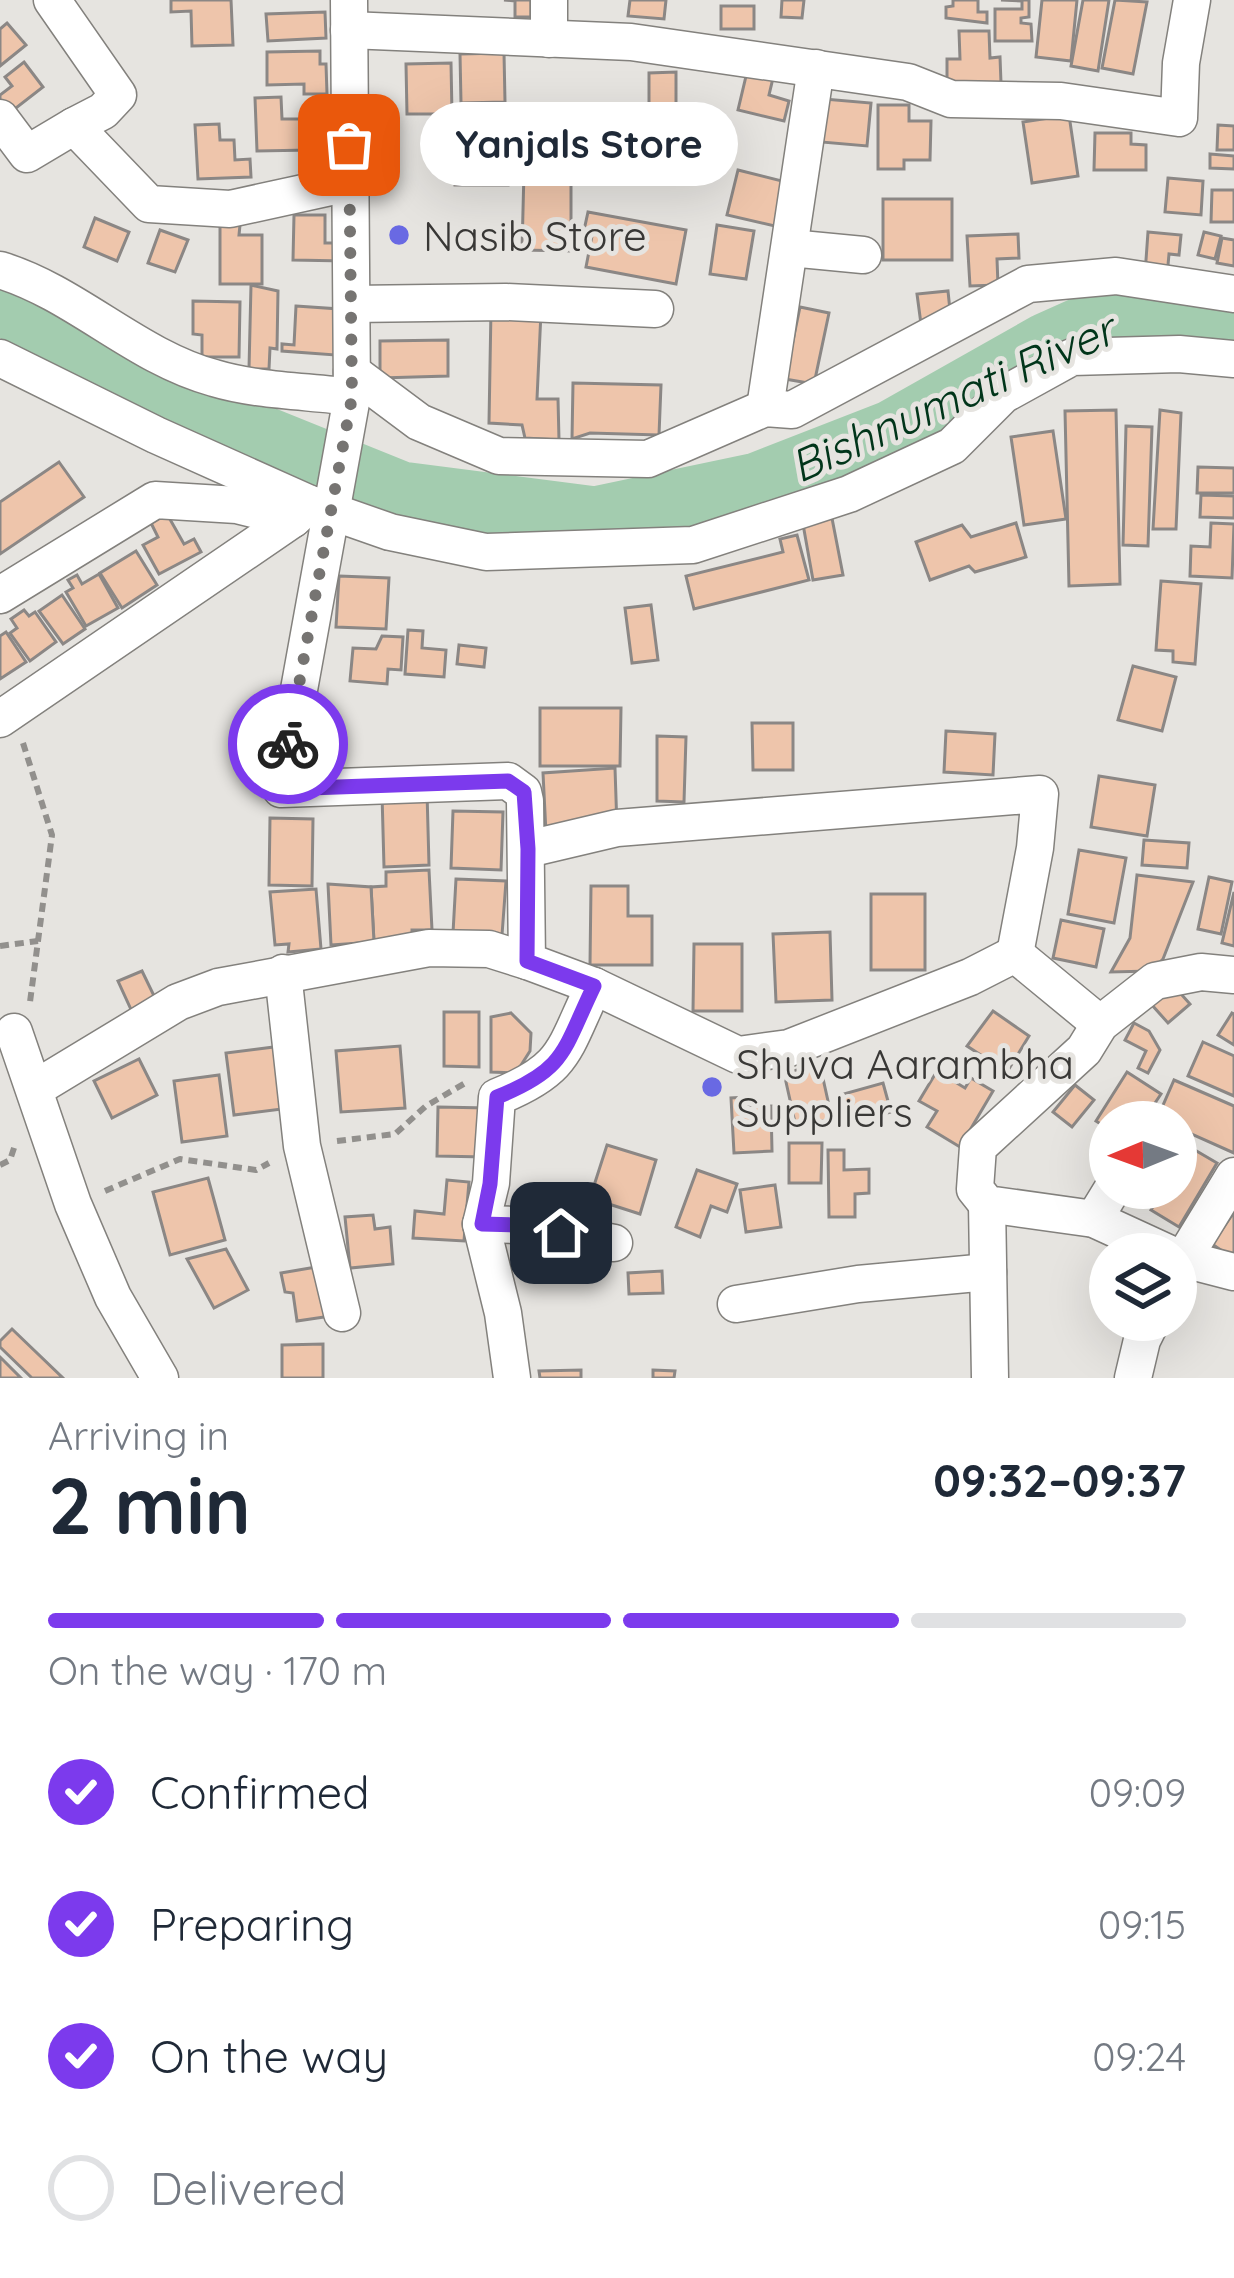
<!DOCTYPE html>
<html lang="en">
<head>
<meta charset="utf-8">
<style>
	:root { --surface:#fff; --page:#f2f2f3; --text:#1f2937; --muted:#747a83; --line:#e0e1e3; --accent:#7c3aed }
	body { margin:0; font-family:Quicksand,sans-serif; background:var(--page); color:var(--text); height:100vh; display:flex; flex-direction:column; font-size:45px; white-space:nowrap }
	* { box-sizing:border-box; margin:0 }
	p { font-size:39px; color:var(--muted) }
	.icon { flex:none; width:66px; height:66px; fill:none; stroke:currentColor; stroke-width:2; stroke-linecap:round; stroke-linejoin:round }
	.map { position:relative; height:1378px; overflow:hidden }
	.side { display:flex; flex-direction:column; background:var(--surface); flex:1 }
	.side>* { flex:none }
	.needle { width:78px; rotate:269deg }
	.fabs { position:absolute; left:1089px; top:1101px; display:grid; gap:24px }
	.fabs a { display:grid; place-items:center; width:108px; height:108px; border-radius:50%; background:var(--surface); box-shadow:0 12px 48px #0002; font-size:60px }
	.pin { position:absolute; display:grid; place-items:center; width:102px; height:102px; color:#fff; margin:-51px; border-radius:24px; box-shadow:0 6px 18px #0006 }
	.courier { position:absolute; display:grid; place-items:center; width:120px; height:120px; margin:-60px; border:9px solid #7c3aed; border-radius:50%; background:#fff; color:#222; box-shadow:0 3px 15px #0007 }
	.bubble { position:absolute; height:84px; border-radius:42px; background:var(--surface); box-shadow:0 12px 48px #0002; font-size:39px; font-weight:700; line-height:84px; text-align:center }
	.headline em { font-style:normal; font-weight:700 }
	.headline div { display:flex; flex-direction:column-reverse }
	.headline { display:flex; align-items:center; justify-content:space-between; height:204px; padding:0 48px }
	h1 { font-size:78px; font-weight:700; line-height:90px }
	.bar { display:grid; grid-template-columns:repeat(4,1fr); gap:18px 12px; align-content:center; height:144px; padding:0 48px }
	.bar i { height:15px; border-radius:9px; background:var(--line) }
	.bar .selected { background:var(--accent) }
	.bar p { grid-column:span 4 }
	ol { padding:0 48px; list-style:none }
	li { display:flex; align-items:center; gap:36px; height:132px }
	li p { margin-inline-start:auto }
	li .icon { padding:12px; border-radius:50%; background:var(--accent); color:#fff; stroke-width:4 }
	li:last-child { color:var(--muted) }
	li i { width:66px; height:66px; border:6px solid var(--line); border-radius:50% }
	.map>svg:first-child { display:block }
	.lines { fill:none; stroke-linecap:round; stroke-linejoin:round }
	.river { stroke:#a3ccaf; stroke-width:63 }
	.building { fill:#eec5ab; stroke:#8b8785; stroke-width:3 }
	.minor-casing { stroke:#83817d; stroke-width:39 }
	.path { stroke:#92908d; stroke-width:6; stroke-dasharray:9 6; stroke-linecap:butt }
	.minor { stroke:#fff; stroke-width:36 }
	.done { stroke:#767472; stroke-width:12; stroke-dasharray:0 21.6 }
	.route { stroke:#7c3aed; stroke-width:15 }
	.poi-dot { fill:#6969e3; stroke:#e6e4e0; stroke-width:4.5 }
	.labels { text-anchor:middle; dominant-baseline:central; stroke-width:10; stroke-linejoin:round; paint-order:stroke }
	.poi-label { font-size:42px; fill:#393836; stroke:#e6e4e0; text-anchor:start }
	.water-label { font-size:45px; font-style:italic; fill:#01351a; stroke:#e6e4e0 }
</style>
</head>
<body>
<div class="map">
<svg width="1234" height="1378" viewBox="0 0 1234 1378">
	<rect width="100%" height="100%" fill="#e6e4e0"/>
	<g class="lines">
		<polyline class="river" points="0,302 170,400 401,493 595,518 757,484 893,431 1047,344 1114,314 1234,330"/>
	</g>
	<g class="building">
		<polygon points="171,0 231,0 233,45 192,46 191,11 171,12"/>
		<polygon points="504,0 531,0 531,17 515,17 515,1"/>
		<polygon points="630,0 666,0 664,19 628,16"/>
		<polygon points="782,0 804,0 802,18 781,17"/>
		<polygon points="953,0 978,0 978,12 987,12 987,23 946,18 946,7 953,6"/>
		<polygon points="1029,0 1029,17 1021,18 1021,23 1031,24 1032,41 995,41 995,9 1022,9 1022,1 1001,0"/>
		<polygon points="1042,0 1077,0 1071,61 1036,57"/>
		<polygon points="1083,0 1109,0 1098,71 1071,66"/>
		<polygon points="1115,0 1147,2 1133,74 1102,68"/>
		<rect x="721" y="6" width="33" height="23"/>
		<polygon points="325,12 326,38 268,41 266,14"/>
		<polygon points="7,23 26,45 0,66 0,29"/>
		<polygon points="959,31 989,31 990,58 1000,57 1001,83 947,85 947,59 960,59"/>
		<polygon points="320,51 320,64 326,64 327,94 304,94 304,84 267,85 267,52"/>
		<polygon points="504,53 505,102 461,103 460,54"/>
		<polygon points="24,62 43,87 7,115 0,106 0,95 12,86 5,77"/>
		<polygon points="451,63 452,114 407,114 406,64"/>
		<polygon points="676,72 676,136 649,136 649,73"/>
		<polygon points="747,72 773,78 769,95 789,101 784,121 738,110"/>
		<polygon points="281,97 282,119 309,119 310,150 257,151 255,98"/>
		<polygon points="824,99 871,103 867,146 821,142"/>
		<polygon points="878,105 909,105 909,121 931,121 930,160 904,160 904,169 878,169"/>
		<polygon points="1069,115 1078,176 1032,183 1023,122"/>
		<polygon points="219,124 220,140 234,140 235,160 250,159 251,177 198,179 195,125"/>
		<polygon points="1218,125 1234,126 1234,150 1217,150"/>
		<polygon points="1095,133 1131,133 1131,144 1146,145 1146,170 1094,170"/>
		<polygon points="507,140 508,185 455,185 454,141"/>
		<polygon points="1210,154 1234,156 1234,169 1210,168"/>
		<polygon points="738,170 790,183 779,227 727,215"/>
		<polygon points="524,171 571,172 571,251 522,250"/>
		<polygon points="1168,178 1203,181 1201,215 1165,212"/>
		<polygon points="1212,190 1234,190 1234,222 1211,222"/>
		<rect x="883" y="199" width="69" height="61"/>
		<polygon points="588,212 686,230 676,284 586,267 592,236 583,235"/>
		<polygon points="294,215 325,215 325,243 346,243 345,261 293,260"/>
		<polygon points="95,218 129,232 117,261 84,247"/>
		<polygon points="220,224 240,225 239,235 262,235 262,284 220,284"/>
		<polygon points="717,225 754,231 746,279 710,274"/>
		<polygon points="160,230 188,240 175,272 148,263"/>
		<polygon points="1148,232 1181,235 1179,255 1169,254 1167,276 1145,274"/>
		<polygon points="1204,232 1221,236 1215,259 1198,255"/>
		<polygon points="1018,234 1019,258 997,259 998,285 970,286 967,236"/>
		<polygon points="1222,238 1234,240 1234,266 1217,263"/>
		<polygon points="251,285 278,291 277,349 270,348 269,369 249,369"/>
		<polygon points="948,291 951,320 921,324 917,294"/>
		<polygon points="193,301 240,302 239,357 202,357 202,335 193,334"/>
		<polygon points="296,306 339,309 335,355 282,351 282,344 294,345"/>
		<polygon points="800,307 829,313 814,384 785,379"/>
		<polygon points="491,309 541,312 537,399 558,399 559,440 525,438 522,425 489,423"/>
		<polygon points="448,340 448,376 380,378 380,341"/>
		<polygon points="573,383 661,385 659,435 590,433 572,439"/>
		<polygon points="1116,410 1120,584 1069,586 1065,411"/>
		<polygon points="1160,410 1181,413 1176,529 1153,529"/>
		<polygon points="1126,426 1152,427 1148,546 1123,545"/>
		<polygon points="1053,431 1066,519 1024,525 1011,437"/>
		<polygon points="59,462 84,497 0,554 0,502"/>
		<polygon points="1198,467 1234,468 1234,493 1197,493"/>
		<polygon points="1201,495 1234,496 1234,518 1200,517"/>
		<polygon points="830,508 843,575 813,580 801,513"/>
		<polygon points="167,514 184,544 194,539 201,552 159,574 143,545 158,537 151,523"/>
		<polygon points="1016,523 1026,557 975,572 969,566 930,580 916,542 962,525 971,537"/>
		<polygon points="1211,523 1234,524 1232,578 1190,576 1191,546 1210,547"/>
		<polygon points="797,535 809,580 694,609 686,576 783,552 780,539"/>
		<polygon points="136,551 157,585 122,608 100,573"/>
		<polygon points="99,574 118,608 86,626 66,592 73,588 68,580 77,575 82,584"/>
		<polygon points="339,576 389,578 386,629 336,627"/>
		<polygon points="1161,581 1201,584 1195,664 1173,662 1173,651 1156,650"/>
		<polygon points="62,595 85,629 63,644 39,611"/>
		<polygon points="651,605 658,660 632,663 625,608"/>
		<polygon points="24,610 29,616 35,612 56,642 30,661 10,633 17,628 11,619"/>
		<polygon points="408,630 423,631 422,648 446,650 444,677 405,674"/>
		<polygon points="6,632 26,662 0,679 0,636"/>
		<polygon points="382,636 403,637 401,670 388,669 387,684 350,681 353,648 376,649"/>
		<polygon points="459,645 486,648 484,667 457,664"/>
		<polygon points="1133,666 1176,677 1162,731 1118,720"/>
		<polygon points="540,708 621,708 620,766 540,766"/>
		<polygon points="752,723 793,723 793,770 753,770"/>
		<polygon points="946,731 995,734 993,775 944,772"/>
		<polygon points="657,736 686,737 684,802 657,801"/>
		<polygon points="615,768 617,828 546,833 543,773"/>
		<polygon points="1099,776 1155,785 1147,836 1091,827"/>
		<polygon points="427,792 429,865 384,867 382,794"/>
		<polygon points="453,811 503,812 501,870 451,868"/>
		<polygon points="270,818 313,819 312,886 269,885"/>
		<polygon points="1144,840 1189,843 1187,868 1142,865"/>
		<polygon points="1079,850 1126,858 1114,923 1068,914"/>
		<polygon points="429,870 432,930 412,930 412,940 374,942 371,887 386,886 386,872"/>
		<polygon points="1137,875 1193,882 1163,959 1151,971 1111,972 1130,938"/>
		<polygon points="1209,877 1232,882 1221,934 1198,929"/>
		<polygon points="456,879 506,881 502,935 453,933"/>
		<polygon points="328,884 371,887 374,942 331,945"/>
		<polygon points="591,886 628,886 628,916 652,916 652,965 590,965"/>
		<polygon points="316,889 321,949 288,952 289,944 275,945 270,892"/>
		<polygon points="1234,892 1234,946 1222,943"/>
		<rect x="871" y="894" width="54" height="76"/>
		<polygon points="1061,920 1104,929 1096,967 1053,958"/>
		<polygon points="830,932 832,1000 776,1002 773,934"/>
		<polygon points="694,944 742,944 742,1011 693,1011"/>
		<polygon points="142,971 158,1004 134,1016 118,981"/>
		<polygon points="1173,985 1190,1004 1168,1023 1152,1005"/>
		<polygon points="993,1011 1029,1036 1007,1072 967,1046"/>
		<polygon points="444,1012 479,1012 479,1067 444,1066"/>
		<polygon points="511,1013 531,1033 530,1051 516,1073 491,1072 491,1017"/>
		<polygon points="1232,1013 1234,1014 1234,1045 1218,1035"/>
		<polygon points="1134,1023 1149,1031 1160,1050 1148,1073 1138,1068 1146,1051 1125,1040"/>
		<polygon points="1203,1042 1234,1056 1234,1096 1188,1076"/>
		<polygon points="400,1046 405,1108 341,1112 336,1051"/>
		<polygon points="274,1047 282,1109 234,1115 226,1053"/>
		<polygon points="139,1059 157,1095 112,1118 94,1081"/>
		<polygon points="820,1065 832,1119 796,1127 784,1073"/>
		<polygon points="937,1071 965,1088 971,1078 993,1091 960,1147 927,1127 937,1111 919,1101"/>
		<polygon points="1127,1072 1161,1094 1155,1103 1163,1108 1153,1122 1110,1122 1110,1130 1096,1121"/>
		<polygon points="219,1075 227,1136 182,1142 174,1081"/>
		<polygon points="1174,1080 1234,1106 1234,1153 1176,1127 1176,1122 1157,1119"/>
		<polygon points="883,1083 891,1112 847,1124 840,1095"/>
		<polygon points="1075,1085 1094,1100 1072,1127 1053,1112"/>
		<polygon points="747,1097 748,1107 771,1106 772,1151 734,1153 731,1098"/>
		<polygon points="438,1107 487,1108 485,1157 437,1156"/>
		<polygon points="789,1143 822,1143 821,1183 789,1183"/>
		<polygon points="607,1145 656,1160 640,1214 590,1198"/>
		<polygon points="1188,1146 1217,1163 1179,1227 1151,1210 1164,1188 1176,1188 1176,1167"/>
		<polygon points="828,1150 844,1150 844,1170 869,1169 869,1193 855,1194 855,1217 829,1217"/>
		<polygon points="697,1170 737,1184 727,1212 711,1206 700,1237 676,1227"/>
		<polygon points="208,1178 225,1240 170,1255 153,1192"/>
		<polygon points="447,1180 469,1182 464,1241 413,1238 415,1211 444,1214"/>
		<polygon points="775,1185 781,1227 746,1232 740,1190"/>
		<polygon points="1234,1212 1234,1259 1212,1244"/>
		<polygon points="373,1215 375,1229 390,1227 393,1264 350,1268 345,1217"/>
		<polygon points="226,1249 248,1290 214,1308 187,1259"/>
		<polygon points="322,1266 331,1316 297,1321 293,1293 285,1292 281,1273"/>
		<polygon points="662,1271 663,1293 629,1294 628,1273"/>
		<polygon points="12,1329 63,1378 32,1378 0,1347 0,1341"/>
		<polygon points="323,1344 323,1378 282,1378 282,1345"/>
		<polygon points="0,1357 21,1378 0,1378"/>
		<polygon points="581,1370 581,1378 540,1378 539,1371"/>
		<polygon points="653,1370 675,1371 674,1378 653,1378"/>
	</g>
	<g class="lines">
		<g class="minor-casing">
			<g id="minor">
				<polyline points="52,0 118,95 103,111 74,126 149,204 230,209 349,183"/>
				<polyline points="349,0 352,397 281,789 508,781 523,792 525,801 527,961 594,986 738,1055 789,1048 970,977 1015,954 1100,1024"/>
				<polyline points="349,30 631,42 908,82 951,99 1061,101 1179,118 1181,63 1192,0"/>
				<polyline points="549,39 549,0"/>
				<polyline points="0,118 27,154 74,126"/>
				<polyline points="790,248 863,255"/>
				<path d="M0,270C76,293 136,357 214,378C257,391 307,391 352,397"/>
				<polyline points="352,304 506,302 655,309"/>
				<polyline points="0,358 156,435 310,504 390,532 486,552 693,545 849,494 952,446 1003,395 1072,357 1179,354 1234,359"/>
				<polyline points="352,372 419,422 499,456 648,459 765,408 792,410 1028,284 1116,276 1234,294"/>
				<polyline points="765,408 816,68"/>
				<polyline points="0,595 155,500 237,505 293,519"/>
				<polyline points="0,719 293,519 310,504"/>
				<polyline points="528,849 617,828 1040,794 1035,848 1015,954"/>
				<polyline points="283,973 302,1146 342,1313"/>
				<polyline points="14,1032 73,1204 113,1297 160,1378"/>
				<polyline points="36,1088 178,1002 218,987 429,948 489,949 527,961"/>
				<polyline points="987,1204 990,1378"/>
				<polyline points="1094,1219 1113,1188"/>
				<polyline points="481,1224 518,1225 614,1243"/>
				<polyline points="1170,1254 1094,1219 987,1204 975,1189 978,1147 1084,1050 1100,1024 1155,981 1201,972 1234,975"/>
				<polyline points="1176,1257 1234,1272"/>
				<polyline points="1176,1271 1234,1176"/>
				<polyline points="736,1304 858,1284 988,1272"/>
				<path d="M512,1378L503,1313L481,1224L491,1183L497,1097C567,1069 563,1050 594,986"/>
				<polyline points="1133,1378 1142,1340 1152,1320"/>
			</g>
		</g>
		<g class="path">
			<polyline points="23,743 52,835 38,941"/>
			<polyline points="0,946 38,941 30,1002"/>
			<polyline points="337,1141 395,1134 426,1106 467,1082"/>
			<polyline points="0,1165 10,1160 15,1145"/>
			<polyline points="105,1191 180,1159 256,1170 269,1163"/>
		</g>
		<use href="#minor" class="minor"/>
	</g>
	<g class="lines">
		<polyline class="done" points="288,744 352,397 349,145"/>
		<path class="route" d="M288,744L281,789L508,781L524,792L528,849L527,961L594,986C563,1050 567,1069 497,1097L490,1184L482,1224L518,1225L561,1233"/>
	</g>
	<g class="poi-dot">
		<circle cx="399" cy="235" r="12"/>
		<circle cx="712" cy="1087" r="12"/>
	</g>
	<g class="labels">
		<g class="poi-label">
			<text x="423" y="235">Nasib Store</text>
			<text x="736" y="1063">Shuva Aarambha<tspan x="736" dy="48">Suppliers</tspan></text>
		</g>
		<g class="water-label">
			<text transform="translate(952 397) rotate(-24)">Bishnumati River</text>
		</g>
	</g>
</svg>
<div class="fabs">
<a><svg class="needle" viewBox="-14 -14 28 28"><path d="M0-13l5 13h-10z" fill="#e53935"/><path d="M0 13l5-13h-10z" fill="#747a83"/></svg></a>
<a><svg class="icon" aria-label="layers" viewBox="0 0 24 24"><path d="M12 4l9 5-9 5-9-5zM3 14l9 5 9-5"/></svg></a>
</div>
<div class="pin" style="left:349px;top:145px;background:#ea580c"><svg class="icon" aria-label="bag" viewBox="0 0 24 24"><path d="M5 8h14l-1 12H6zM9 8a3 3 0 0 1 6 0"/></svg></div>
<div class="pin" style="left:561px;top:1233px;background:#1f2937"><svg class="icon" aria-label="home" viewBox="0 0 24 24"><path d="M3 11l9-7 9 7M6 9v11h12V9"/></svg></div>
<div class="courier" style="left:288px;top:744px"><svg class="icon" aria-label="bike" viewBox="0 0 24 24"><circle cx="6" cy="16" r="4"/><circle cx="18" cy="16" r="4"/><path d="M6 16l4-8h5l3 8M10 8l3 8H6M13 5h3"/></svg></div>
<div class="bubble" style="left:420px;top:102px;width:318px">Yanjals Store</div>
</div>
<section class="side">
<div class="headline"><div><h1>2 min</h1><p>Arriving in</p></div><em>09:32–09:37</em></div>
<div class="bar"><i class="selected"></i><i class="selected"></i><i class="selected"></i><i></i><p>On the way · 170 m</p></div>
<ol>
<li><svg class="icon" aria-label="check" viewBox="0 0 24 24"><path d="M5 12l5 5 9-10"/></svg>Confirmed<p>09:09</p></li>
<li><svg class="icon" aria-label="check" viewBox="0 0 24 24"><path d="M5 12l5 5 9-10"/></svg>Preparing<p>09:15</p></li>
<li><svg class="icon" aria-label="check" viewBox="0 0 24 24"><path d="M5 12l5 5 9-10"/></svg>On the way<p>09:24</p></li>
<li><i></i>Delivered</li>
</ol>
</section>
</body>
</html>
